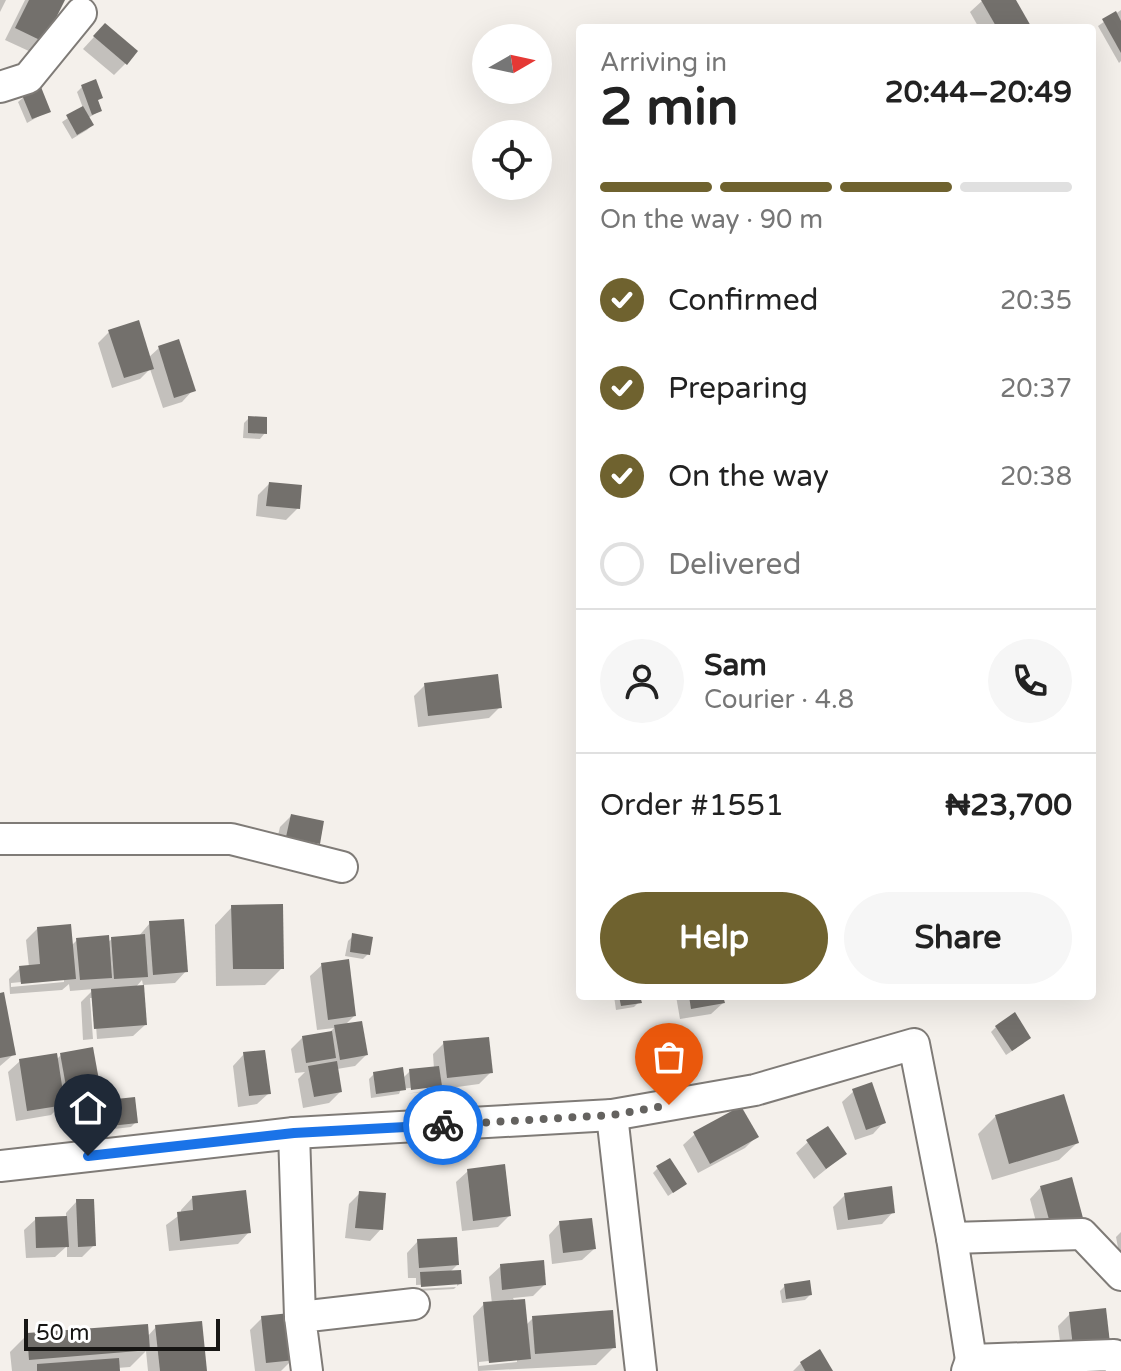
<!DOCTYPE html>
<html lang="en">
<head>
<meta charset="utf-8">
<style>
	:root { --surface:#fff; --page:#f6f6f6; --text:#222; --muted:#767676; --line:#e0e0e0; --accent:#6f622f }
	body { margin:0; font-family:"Varela Round",sans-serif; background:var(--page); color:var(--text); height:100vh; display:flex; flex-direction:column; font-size:30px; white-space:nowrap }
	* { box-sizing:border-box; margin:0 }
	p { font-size:26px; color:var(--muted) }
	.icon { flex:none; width:44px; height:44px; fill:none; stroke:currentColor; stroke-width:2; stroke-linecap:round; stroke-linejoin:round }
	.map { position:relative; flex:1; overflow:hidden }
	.side { position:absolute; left:576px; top:24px; width:520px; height:976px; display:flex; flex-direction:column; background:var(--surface); border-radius:8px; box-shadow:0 8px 32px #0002 }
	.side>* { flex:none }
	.needle { width:52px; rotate:81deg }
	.fabs { position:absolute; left:472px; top:24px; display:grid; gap:16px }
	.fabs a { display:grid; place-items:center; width:80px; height:80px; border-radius:50%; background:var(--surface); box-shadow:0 8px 32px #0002; font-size:40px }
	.scale { position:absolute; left:24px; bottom:20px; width:196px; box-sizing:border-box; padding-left:8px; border:4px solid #171614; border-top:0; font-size:22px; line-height:28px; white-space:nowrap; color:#171614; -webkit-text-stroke:6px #fff; paint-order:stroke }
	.pin { position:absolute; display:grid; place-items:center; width:68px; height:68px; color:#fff; margin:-82px -34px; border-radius:50% 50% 50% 0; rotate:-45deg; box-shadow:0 0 8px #0007 }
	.pin .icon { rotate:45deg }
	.courier { position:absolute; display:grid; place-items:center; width:80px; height:80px; margin:-40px; border:6px solid #1a73e8; border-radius:50%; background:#fff; color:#222; box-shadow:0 2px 10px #0007 }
	.overview em { font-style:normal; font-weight:800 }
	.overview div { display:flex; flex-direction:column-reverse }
	.overview { display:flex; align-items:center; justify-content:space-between; height:136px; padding:0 24px }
	h1 { font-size:52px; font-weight:800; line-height:60px }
	.bar { display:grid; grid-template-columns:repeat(4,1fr); gap:12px 8px; align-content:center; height:96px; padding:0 24px }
	.bar i { height:10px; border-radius:6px; background:var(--line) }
	.bar .on { background:var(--accent) }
	.bar p { grid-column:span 4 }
	.line { display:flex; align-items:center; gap:20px; padding:0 24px; border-top:2px solid var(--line) }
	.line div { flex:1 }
	.round { display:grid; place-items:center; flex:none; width:84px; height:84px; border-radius:42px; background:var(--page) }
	ol { padding:0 24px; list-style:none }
	li { display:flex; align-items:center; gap:24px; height:88px }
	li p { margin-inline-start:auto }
	li .icon { padding:8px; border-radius:50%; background:var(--accent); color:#fff; stroke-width:4 }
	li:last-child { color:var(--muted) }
	li i { width:44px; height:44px; border:4px solid var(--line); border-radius:50% }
	.cta { display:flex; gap:16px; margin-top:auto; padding:16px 24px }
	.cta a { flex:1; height:92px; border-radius:48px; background:var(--accent); color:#fff; font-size:32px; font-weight:800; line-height:92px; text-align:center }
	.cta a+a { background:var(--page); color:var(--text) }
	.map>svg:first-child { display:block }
	.shadow { fill:#0003; fill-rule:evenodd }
	.building { fill:#73706c }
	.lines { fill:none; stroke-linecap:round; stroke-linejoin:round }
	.street-casing { stroke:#7f7b77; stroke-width:34 }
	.street { stroke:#fff; stroke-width:30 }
	.done { stroke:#64625f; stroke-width:8; stroke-dasharray:0 14.4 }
	.route { stroke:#1a73e8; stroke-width:10 }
</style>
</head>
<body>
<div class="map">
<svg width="1121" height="1371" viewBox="0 0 1121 1371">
	<rect width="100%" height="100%" fill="#f4f0eb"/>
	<g class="shadow">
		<polygon points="0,0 6,0 0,12"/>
		<polygon points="25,0 63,0 42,41 31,52 5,40"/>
		<polygon points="983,0 1014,0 1030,28 979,28 970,12"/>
		<polygon points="1121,10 1121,61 1119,63 1098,26"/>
		<polygon points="105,25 126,63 114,75 83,49"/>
		<polygon points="82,87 101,97 96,102 100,111 88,118 92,125 87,130 72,139 62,122 83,108 77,92"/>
		<polygon points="24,97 48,111 27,123 18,102"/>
		<polygon points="109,332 148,358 159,348 193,390 182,402 163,408 150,369 140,379 112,388 98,343"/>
		<polygon points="249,418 265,433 260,439 243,438 244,423"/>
		<polygon points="269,484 298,508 286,520 256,516 258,495"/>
		<polygon points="425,685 500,707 489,718 418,727 414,696"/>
		<polygon points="291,816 318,843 306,855 275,848 280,827"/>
		<polygon points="232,907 282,968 265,985 216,986 215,925"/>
		<path d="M150,923L186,971L175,983L143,985L142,980L135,988L145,1025L133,1036L97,1039L94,998H90L93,1039L83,1040L81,1002L94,989L70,991L69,984L62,990L10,994L9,979L20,968L29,967L26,940L38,928L71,946L77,940L107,943L112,939L138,937ZM64,978V982L11,987V983Z"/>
		<polygon points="353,936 368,954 363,959 345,956 348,941"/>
		<polygon points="322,965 354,1016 344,1026 366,1055 355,1066 337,1069 340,1092 329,1103 303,1108 298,1079 305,1072 295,1073 291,1049 303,1037 329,1033 334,1028 317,1030 310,976"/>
		<polygon points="0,995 14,1054 0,1066"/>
		<polygon points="614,996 638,996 639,1002 634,1007 616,1010"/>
		<polygon points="676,996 721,996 723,1003 711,1014 680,1019"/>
		<polygon points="996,1027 1024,1043 1006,1055 991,1032"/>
		<polygon points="444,1043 491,1072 479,1084 406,1094 436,1089 436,1085 401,1089 399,1094 371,1098 369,1079 374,1074 403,1078 410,1071 434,1069 433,1054"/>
		<polygon points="244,1054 269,1093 257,1104 238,1107 233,1066"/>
		<polygon points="61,1055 100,1096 89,1108 58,1113 57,1109 51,1115 16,1121 8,1072 20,1061 56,1060"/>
		<polygon points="854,1091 884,1122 873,1134 855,1140 842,1102"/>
		<polygon points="108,1102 136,1122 131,1127 105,1130 103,1107"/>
		<polygon points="996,1116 1077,1143 1059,1160 992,1180 978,1134"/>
		<polygon points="695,1134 756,1137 745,1148 698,1173 683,1145"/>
		<polygon points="808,1142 845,1154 814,1179 796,1153"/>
		<polygon points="658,1168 685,1184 668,1196 653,1173"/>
		<polygon points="468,1171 509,1216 498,1227 462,1231 456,1182"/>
		<polygon points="1041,1187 1081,1218 1070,1229 1040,1237 1030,1199"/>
		<polygon points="360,1193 381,1229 370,1241 345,1238 349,1204"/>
		<polygon points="845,1195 893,1212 882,1224 837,1230 833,1207"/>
		<polygon points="192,1198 249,1232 238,1244 169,1251 166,1225 181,1214 181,1210"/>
		<polygon points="77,1201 94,1245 82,1257 67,1257 67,1246 55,1257 26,1258 24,1230 36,1219 66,1218 66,1213"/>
		<polygon points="560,1223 594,1249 582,1260 552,1264 549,1235"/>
		<polygon points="1121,1232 1121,1264 1116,1237"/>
		<polygon points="418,1241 457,1265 449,1273 460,1284 457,1286 457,1283 416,1285 416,1278 408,1278 407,1253"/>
		<path d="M501,1266L544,1285L533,1296L513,1298L526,1325L533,1318L614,1347L596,1365L478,1371L473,1316L484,1304H492L489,1277ZM517,1358V1362L479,1366V1362Z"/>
		<polygon points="785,1286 810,1295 805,1300 782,1303 780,1291"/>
		<polygon points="456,1287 454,1289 417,1291 416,1289"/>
		<polygon points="1104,1310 1062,1357 1058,1326 1070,1314"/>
		<polygon points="262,1318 293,1359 281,1371 255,1371 250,1330"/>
		<polygon points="156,1327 205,1371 148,1371 146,1351 130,1367 117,1368 118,1371 12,1371 10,1352 27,1335 147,1337"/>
		<polygon points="801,1363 830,1371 793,1371"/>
	</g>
	<g class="building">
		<polygon points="29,0 65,0 44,42 15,28"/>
		<polygon points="981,0 1016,0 1032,28 997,28"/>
		<polygon points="1116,11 1121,21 1121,53 1102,19"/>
		<polygon points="105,23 138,51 127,65 93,36"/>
		<polygon points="96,79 103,98 98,100 102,111 92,115 81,85"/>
		<polygon points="41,87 51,112 32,119 22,95"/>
		<polygon points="83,106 94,125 77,135 66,115"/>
		<polygon points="139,320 154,369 124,378 108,330"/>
		<polygon points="179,339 196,391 174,398 158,346"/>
		<polygon points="248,416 267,417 267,434 248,433"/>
		<polygon points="269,482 302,485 300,509 266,506"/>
		<polygon points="498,674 502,708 428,716 424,683"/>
		<polygon points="291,814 324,821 320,844 286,837"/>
		<polygon points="283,904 284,969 233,969 231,905"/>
		<polygon points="184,919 188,972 153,975 149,921"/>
		<polygon points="71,924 76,979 21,984 19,966 40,964 37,927"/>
		<polygon points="352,933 373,937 370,955 350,952"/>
		<polygon points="145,934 148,977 114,979 111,937"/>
		<polygon points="109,935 112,978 80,980 76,938"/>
		<polygon points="349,959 356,1016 328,1020 321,963"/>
		<polygon points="144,985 147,1025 94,1029 91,989"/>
		<polygon points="4,992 16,1055 0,1058 0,993"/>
		<polygon points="619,996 640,996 642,1003 621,1006"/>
		<polygon points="689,996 723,996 725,1003 691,1009"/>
		<polygon points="1015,1012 1031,1038 1012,1051 995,1026"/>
		<polygon points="362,1021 368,1055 340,1060 334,1025"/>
		<polygon points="332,1031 336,1058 306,1063 302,1036"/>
		<polygon points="489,1037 493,1073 447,1078 443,1041"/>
		<polygon points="93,1047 102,1097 69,1103 60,1053"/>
		<polygon points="265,1050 271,1094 249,1096 243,1052"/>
		<polygon points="57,1053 65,1105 27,1111 19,1059"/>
		<polygon points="337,1061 342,1092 314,1097 308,1066"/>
		<polygon points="439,1066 442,1086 411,1090 409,1069"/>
		<polygon points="403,1067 406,1090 376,1094 373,1072"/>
		<polygon points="872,1082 886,1123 866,1130 852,1089"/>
		<polygon points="1064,1094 1079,1143 1009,1164 995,1115"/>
		<polygon points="135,1097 138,1123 110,1126 107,1100"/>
		<polygon points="741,1106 759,1137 710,1164 693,1132"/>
		<polygon points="828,1126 847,1154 826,1169 806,1140"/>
		<polygon points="670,1158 687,1184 673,1193 656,1166"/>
		<polygon points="505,1164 511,1216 473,1221 467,1169"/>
		<polygon points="1072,1177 1083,1218 1051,1227 1040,1186"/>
		<polygon points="892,1186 895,1213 848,1220 844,1193"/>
		<polygon points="246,1190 251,1233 180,1241 177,1212 193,1210 192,1196"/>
		<polygon points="359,1191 386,1193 383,1230 355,1228"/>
		<polygon points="76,1199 94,1199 96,1246 78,1247"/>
		<polygon points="67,1216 69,1247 36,1248 35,1217"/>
		<polygon points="592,1218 596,1249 563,1253 559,1221"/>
		<polygon points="457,1237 459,1265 419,1268 417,1239"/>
		<polygon points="544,1260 546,1285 502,1290 500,1264"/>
		<polygon points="461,1270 462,1284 421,1287 420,1272"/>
		<polygon points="810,1280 812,1295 786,1299 784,1284"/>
		<polygon points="525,1299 531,1359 489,1363 483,1302"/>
		<polygon points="1106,1308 1110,1343 1073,1347 1069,1312"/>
		<polygon points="613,1310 616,1348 535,1354 532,1316"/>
		<polygon points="290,1313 295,1360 266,1363 261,1316"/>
		<polygon points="202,1321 207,1371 160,1371 155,1325"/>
		<polygon points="148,1324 150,1350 29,1360 27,1333"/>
		<polygon points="820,1349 833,1371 805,1371 800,1362"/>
		<polygon points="119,1358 120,1371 37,1371 37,1364"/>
	</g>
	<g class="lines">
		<g class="street-casing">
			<g id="street">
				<polyline points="0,87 28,78 81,13"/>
				<polyline points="0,839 231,839 342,867"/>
				<polyline points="612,1115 641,1371"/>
				<polyline points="294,1133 300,1317"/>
				<polyline points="0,1166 294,1133 612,1115 755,1090 914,1044 952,1238 1082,1234 1121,1275"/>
				<polyline points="952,1238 971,1360"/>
				<polyline points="307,1371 300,1317 414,1304"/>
				<polyline points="967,1371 971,1360 1114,1355 1121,1367"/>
			</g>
		</g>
		<use href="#street" class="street"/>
	</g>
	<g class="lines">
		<polyline class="done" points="443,1125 612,1115 669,1105"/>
		<polyline class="route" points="88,1156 294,1133 443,1125"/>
	</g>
</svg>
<div class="fabs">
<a><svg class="needle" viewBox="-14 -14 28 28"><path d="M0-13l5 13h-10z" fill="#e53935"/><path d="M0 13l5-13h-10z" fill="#767676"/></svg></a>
<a><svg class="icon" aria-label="locate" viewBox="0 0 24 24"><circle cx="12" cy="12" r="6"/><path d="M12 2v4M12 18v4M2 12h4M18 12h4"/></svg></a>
</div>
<div class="scale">50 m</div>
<div class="pin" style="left:669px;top:1105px;background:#ea580c"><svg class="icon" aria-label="bag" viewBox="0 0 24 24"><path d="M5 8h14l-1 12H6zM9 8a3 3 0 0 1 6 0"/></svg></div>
<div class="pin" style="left:88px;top:1156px;background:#1f2937"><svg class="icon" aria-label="home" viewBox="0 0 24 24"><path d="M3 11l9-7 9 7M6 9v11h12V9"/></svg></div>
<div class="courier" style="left:443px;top:1125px"><svg class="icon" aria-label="bike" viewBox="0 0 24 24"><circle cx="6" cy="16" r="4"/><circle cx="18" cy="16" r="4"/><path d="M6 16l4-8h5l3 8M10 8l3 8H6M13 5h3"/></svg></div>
<section class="side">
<div class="overview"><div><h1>2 min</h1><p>Arriving in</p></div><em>20:44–20:49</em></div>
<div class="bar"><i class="on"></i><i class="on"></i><i class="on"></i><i></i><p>On the way · 90 m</p></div>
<ol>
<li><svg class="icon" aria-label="check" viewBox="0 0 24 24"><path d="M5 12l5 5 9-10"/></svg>Confirmed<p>20:35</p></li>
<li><svg class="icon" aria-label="check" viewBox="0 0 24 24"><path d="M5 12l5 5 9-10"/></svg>Preparing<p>20:37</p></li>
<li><svg class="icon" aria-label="check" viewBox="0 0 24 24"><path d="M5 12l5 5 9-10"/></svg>On the way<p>20:38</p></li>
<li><i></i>Delivered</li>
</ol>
<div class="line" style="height:144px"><a class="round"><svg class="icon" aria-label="person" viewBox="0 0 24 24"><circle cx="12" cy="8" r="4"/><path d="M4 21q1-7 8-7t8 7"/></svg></a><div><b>Sam</b><p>Courier · 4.8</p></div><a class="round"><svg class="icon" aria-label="phone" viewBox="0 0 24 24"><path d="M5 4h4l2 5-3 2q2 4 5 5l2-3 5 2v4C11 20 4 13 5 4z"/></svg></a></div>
<div class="line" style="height:104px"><div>Order #1551</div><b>₦23,700</b></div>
<div class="cta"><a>Help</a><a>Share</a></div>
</section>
</div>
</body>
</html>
